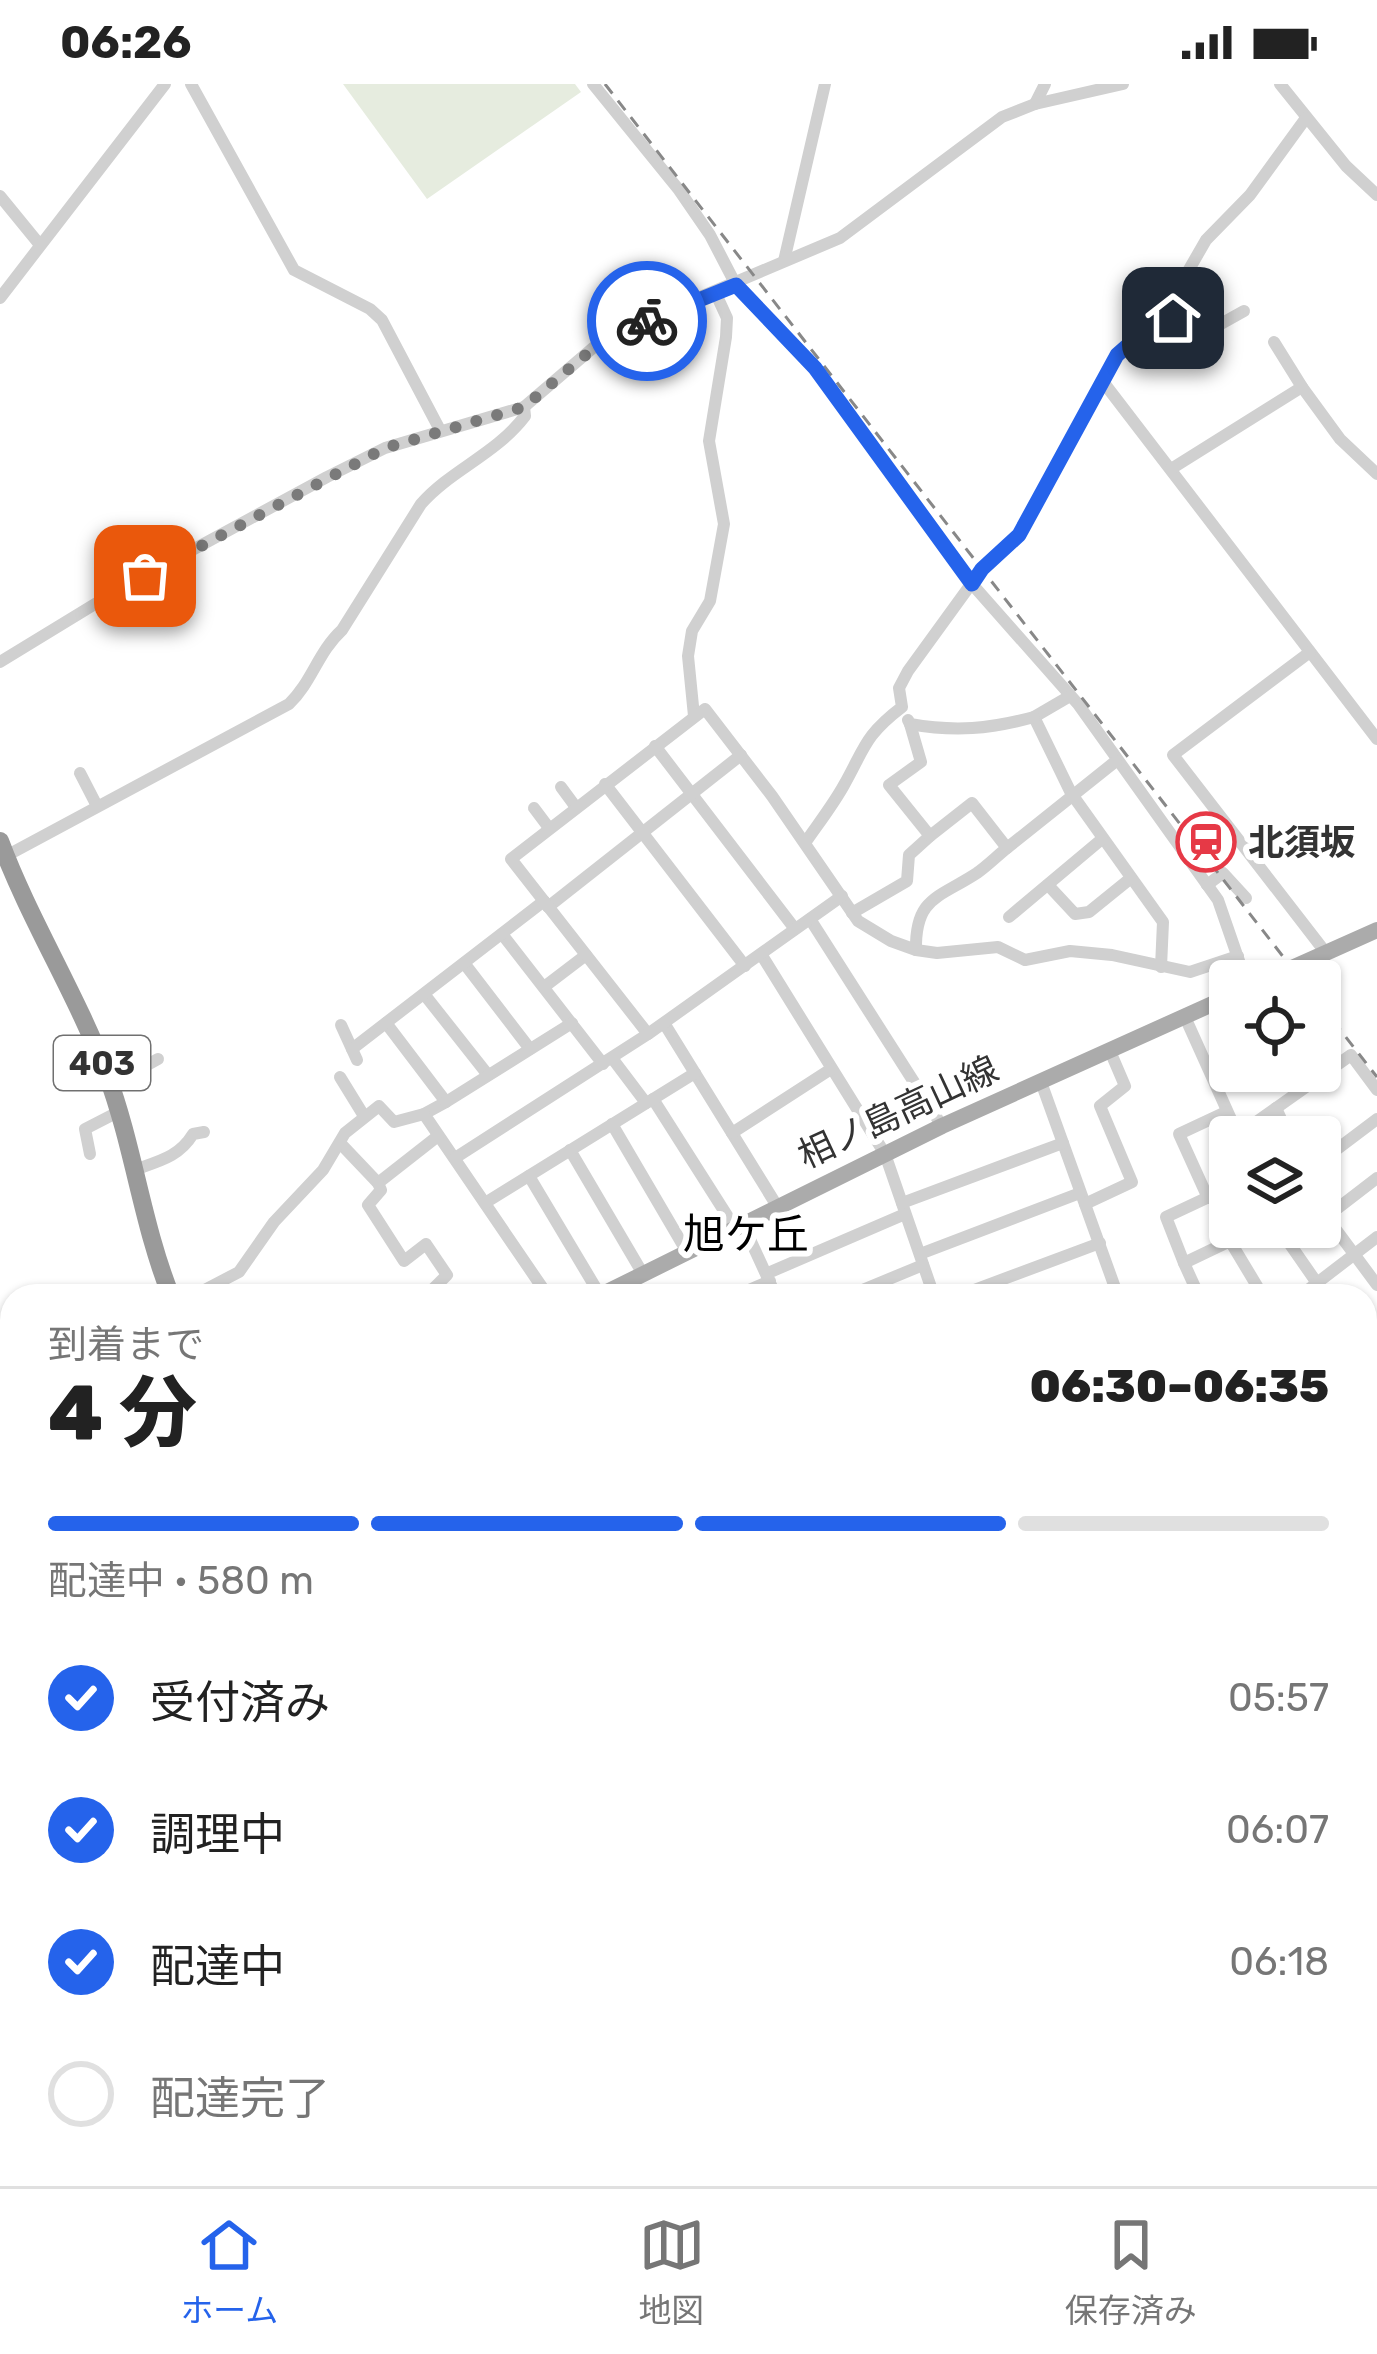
<!DOCTYPE html>
<html lang="ja">
<head>
<meta charset="utf-8">
<style>
	:root { --surface:#fff; --page:#f2f2f2; --text:#222; --muted:#767676; --line:#e0e0e0; --accent:#2563eb }
	body { margin:0; font-family:Rubik,"Noto Sans JP",sans-serif; background:var(--page); color:var(--text); height:100vh; display:flex; flex-direction:column; font-size:45px; white-space:nowrap }
	* { box-sizing:border-box; margin:0 }
	p { font-size:39px; color:var(--muted) }
	.icon { flex:none; width:66px; height:66px; fill:none; stroke:currentColor; stroke-width:2; stroke-linecap:round; stroke-linejoin:round }
	.map { position:relative; flex:1; overflow:hidden }
	.sheet { position:absolute; left:0px; top:1200px; width:1377px; height:903px; display:flex; flex-direction:column; background:var(--surface); border-radius:36px 36px 0 0; box-shadow:0 3px 9px #0004 }
	.sheet>* { flex:none }
	.controls { position:absolute; left:1209px; top:876px; display:grid; gap:24px }
	.controls a { display:grid; place-items:center; width:132px; height:132px; border-radius:12px; background:var(--surface); box-shadow:0 3px 9px #0004; font-size:60px }
	.pin { position:absolute; display:grid; place-items:center; width:102px; height:102px; color:#fff; margin:-51px; border-radius:24px; box-shadow:0 6px 18px #0006 }
	.courier { position:absolute; display:grid; place-items:center; width:120px; height:120px; margin:-60px; border:9px solid #2563eb; border-radius:50%; background:#fff; color:#222; box-shadow:0 3px 15px #0007 }
	.summary em { font-style:normal; font-weight:800 }
	.summary div { display:flex; flex-direction:column-reverse }
	.summary { display:flex; align-items:center; justify-content:space-between; height:204px; padding:0 48px }
	h1 { font-size:78px; font-weight:800; line-height:90px }
	.bar { display:grid; grid-template-columns:repeat(4,1fr); gap:18px 12px; align-content:center; height:144px; padding:0 48px }
	.bar i { height:15px; border-radius:9px; background:var(--line) }
	.bar .selected { background:var(--accent) }
	.bar p { grid-column:span 4 }
	ol { padding:0 48px; list-style:none }
	li { display:flex; align-items:center; gap:36px; height:132px }
	li p { margin-inline-start:auto }
	li .icon { padding:12px; border-radius:50%; background:var(--accent); color:#fff; stroke-width:4 }
	li:last-child { color:var(--muted) }
	li i { width:66px; height:66px; border:6px solid var(--line); border-radius:50% }
	.status { display:flex; justify-content:space-between; align-items:center; height:84px; padding:0 60px; background:var(--surface); direction:ltr }
	.status svg { height:33px; fill:currentColor }
	.dock { display:flex; justify-content:space-around; align-items:center; height:168px; border-top:3px solid var(--line); background:var(--surface); font-size:33px; color:var(--muted) }
	.dock a { display:grid; justify-items:center; gap:6px }
	.dock .selected { color:var(--accent) }
	.map>svg:first-child { display:block }
	.green { fill:#e6ecdf }
	.lines { fill:none; stroke-linecap:round; stroke-linejoin:round }
	.minor { stroke:#d0d0d0; stroke-width:12 }
	.major { stroke:#ababab; stroke-width:16 }
	.highway { stroke:#9a9a9a; stroke-width:18 }
	.rail { stroke:#888; stroke-width:3; stroke-dasharray:12 9; stroke-linecap:butt }
	.done { stroke:#7a7a7a; stroke-width:12; stroke-dasharray:0 21.6 }
	.route { stroke:#2563eb; stroke-width:15 }
	.labels { text-anchor:middle; dominant-baseline:central; stroke-width:12; stroke-linejoin:round; paint-order:stroke }
	.shield { fill:#fff; stroke:#707070; stroke-width:3 }
	.shield-label { font-size:33px; font-weight:bold; fill:#333 }
	.poi-label { font-size:36px; font-weight:bold; fill:#333; stroke:#fff; text-anchor:start }
	.street-label { font-size:36px; fill:#333; stroke:#fff }
	.quarter-label { font-size:42px; fill:#000; stroke:#fff }
</style>
</head>
<body>
<div class="status"><b>06:26</b><svg viewBox="0 0 49 12"><path d="M0 12V9h3v3zM5 12V6h3v6zM10 12V3h3v9zM15 12V0h3v12zM26 1h20v11H26zM47 4h2v5h-2z"/></svg></div>
<div class="map">
<svg width="1377" height="2102" viewBox="0 0 1377 2102">
	<rect width="100%" height="100%" fill="#fff"/>
	<polygon class="green" points="343,0 575,0 581,8 427,115"/>
	<g class="lines">
		<g class="minor">
			<polyline points="191,0 294,186 370,225 382,236 440,346"/>
			<polyline points="593,0 679,106 710,151 736,201 815,284 972,500 1078,620 1218,816 1246,897"/>
			<polyline points="1280,0 1346,82 1377,111"/>
			<polyline points="1035,20 1045,0"/>
			<polyline points="0,112 40,161"/>
			<polyline points="784,177 825,0"/>
			<polyline points="1177,204 1194,238"/>
			<polyline points="0,214 165,0"/>
			<polyline points="1160,235 1187,233 1201,251 1244,227"/>
			<polyline points="1104,299 1377,655"/>
			<polyline points="1302,303 1340,355 1377,390"/>
			<polyline points="1171,385 1302,303 1274,258"/>
			<polyline points="1310,568 1173,671 1326,869"/>
			<polyline points="0,578 113,509 327,393 385,364 524,323 601,257 620,247 840,154 1002,33 1035,20 1123,0"/>
			<polyline points="1070,612 1034,633 1071,709 1163,838 1161,883"/>
			<polyline points="694,632 688,572 692,547 710,517 724,440 709,357 726,253 727,234 716,210"/>
			<path d="M908,636L910,640C955,648 990,645 1034,633"/>
			<polyline points="655,662 795,845"/>
			<polyline points="80,689 97,722"/>
			<polyline points="605,700 745,882"/>
			<polyline points="561,703 575,722"/>
			<polyline points="534,724 549,744"/>
			<path d="M805,759C818,740 833,721 844,701C865,664 864,652 902,623L899,604L908,587L982,485L1019,451L1117,271L1164,229L1206,156L1250,111L1306,34"/>
			<polyline points="1007,764 1116,677"/>
			<path d="M6,772L289,620C312,598 318,568 342,546L421,420C452,385 495,371 525,332L524,323"/>
			<polyline points="1048,801 1075,830 1089,828 1131,794"/>
			<polyline points="1207,801 1223,789 1246,814"/>
			<polyline points="548,823 741,671"/>
			<polyline points="852,829 907,797 909,771 930,752 889,701 921,678 910,640"/>
			<polyline points="1009,833 1102,755"/>
			<polyline points="810,835 942,1042"/>
			<polyline points="502,850 603,980"/>
			<path d="M916,866C915,813 939,814 977,789C987,782 997,772 1007,764L972,719L930,752"/>
			<polyline points="761,870 885,1070 934,1212"/>
			<polyline points="464,879 530,965"/>
			<polyline points="544,903 586,871"/>
			<polyline points="424,910 488,991"/>
			<polyline points="1185,933 1239,1053"/>
			<polyline points="386,939 446,1018 424,1030 548,1212"/>
			<polyline points="664,939 777,1122"/>
			<polyline points="341,941 357,976"/>
			<polyline points="648,950 511,775 705,625 772,712 858,837 891,857 916,866 937,869 998,863 1025,876 1070,867 1112,871 1190,888 1238,872"/>
			<polyline points="352,965 544,817"/>
			<polyline points="612,974 646,1019"/>
			<polyline points="340,993 364,1032"/>
			<polyline points="1041,998 1118,1212"/>
			<polyline points="111,1001 158,975"/>
			<polyline points="653,1015 735,1144"/>
			<polyline points="446,1018 572,939"/>
			<polyline points="1276,1024 1289,1053"/>
			<polyline points="612,1040 687,1168"/>
			<polyline points="732,1049 831,985"/>
			<polyline points="1238,1051 1351,971 1377,1006"/>
			<polyline points="340,1059 378,1099 438,1052"/>
			<polyline points="570,1066 643,1190"/>
			<polyline points="90,1070 85,1045 120,1027"/>
			<polyline points="455,1074 648,950 842,812"/>
			<polyline points="1320,1078 1377,1035"/>
			<path d="M134,1086C159,1077 179,1073 193,1050L204,1048"/>
			<polyline points="529,1092 600,1211"/>
			<polyline points="378,1099 381,1106 368,1121 404,1177 426,1160 447,1191 431,1207 436,1212"/>
			<polyline points="1208,1114 1179,1050 1226,1028"/>
			<polyline points="485,1119 695,989"/>
			<polyline points="902,1119 1063,1059"/>
			<polyline points="1085,1120 1132,1098 1100,1022 1125,1002 1110,967"/>
			<polyline points="1320,1124 1377,1201"/>
			<polyline points="1325,1134 1377,1094"/>
			<polyline points="743,1140 776,1212"/>
			<polyline points="1278,1143 1326,1212"/>
			<polyline points="920,1170 1080,1109"/>
			<polyline points="1184,1179 1166,1133 1230,1103"/>
			<polyline points="768,1189 905,1130"/>
			<polyline points="193,1212 239,1188 274,1138 323,1086 345,1049 379,1022 394,1038 424,1030"/>
			<polyline points="735,1212 770,1197"/>
			<polyline points="848,1212 923,1181"/>
			<polyline points="958,1212 1100,1159"/>
			<polyline points="1199,1212 1184,1179 1230,1157 1263,1212"/>
			<polyline points="1300,1212 1377,1153"/>
			<polyline points="1365,1263 1377,1279"/>
			<polyline points="1365,1316 1377,1307"/>
			<polyline points="1365,1381 1377,1370"/>
			<polyline points="0,1785 12,1818"/>
			<polyline points="111,2091 114,2102"/>
			<polyline points="649,2091 703,2102"/>
			<polyline points="317,2099 343,2091"/>
			<polyline points="748,2102 779,2091"/>
		</g>
		<g class="major">
			<polyline points="1263,897 1377,846"/>
			<polyline points="599,1212 942,1042 1230,912"/>
			<polyline points="0,1523 12,1516"/>
		</g>
		<g class="highway">
			<path d="M0,757C30,837 77,911 107,991C134,1064 142,1140 171,1212"/>
			<polyline points="956,2091 966,2102"/>
		</g>
		<g class="rail">
			<polyline points="605,0 1302,897"/>
			<polyline points="1320,920 1377,993"/>
		</g>
	</g>
	<g class="lines">
		<polyline class="done" points="145,492 385,364 524,323 602,257 647,237"/>
		<polyline class="route" points="647,237 736,201 815,284 972,500 982,485 1019,451 1117,271 1158,235 1173,234"/>
	</g>
	<defs>
		<g id="station-ring" transform="scale(3)"><circle r="9.5" fill="#fff" stroke="#e63946" stroke-width="1.5"/><path d="M-3-6H3Q5-6 5-4V2Q5 4 3 4L4.5 6H3L1.5 4h-3L-3 6H-4.5L-3 4Q-5 4-5 2V-4Q-5-6-3-6ZM-3.5-4v3h7v-3ZM-3.5 1v1.5H-2V1ZM2 1v1.5H3.5V1Z" fill="#e63946"/></g>
	</defs>
	<g fill-rule="evenodd">
		<use href="#station-ring" x="1206" y="758"/>
	</g>
	<g class="labels">
		<rect class="shield" x="54" y="952" width="96" height="54" rx="9"/>
		<g class="shield-label">
			<text x="102" y="979">403</text>
		</g>
		<g class="poi-label">
			<text x="1248" y="758">北須坂</text>
		</g>
		<g class="street-label">
			<text transform="translate(898 1028) rotate(-25)">相ノ島高山線</text>
		</g>
		<g class="quarter-label">
			<text x="746" y="1151">旭ケ丘</text>
		</g>
	</g>
</svg>
<div class="controls">
<a><svg class="icon" aria-label="locate" viewBox="0 0 24 24"><circle cx="12" cy="12" r="6"/><path d="M12 2v4M12 18v4M2 12h4M18 12h4"/></svg></a>
<a><svg class="icon" aria-label="layers" viewBox="0 0 24 24"><path d="M12 4l9 5-9 5-9-5zM3 14l9 5 9-5"/></svg></a>
</div>
<div class="pin" style="left:145px;top:492px;background:#ea580c"><svg class="icon" aria-label="bag" viewBox="0 0 24 24"><path d="M5 8h14l-1 12H6zM9 8a3 3 0 0 1 6 0"/></svg></div>
<div class="pin" style="left:1173px;top:234px;background:#1f2937"><svg class="icon" aria-label="home" viewBox="0 0 24 24"><path d="M3 11l9-7 9 7M6 9v11h12V9"/></svg></div>
<div class="courier" style="left:647px;top:237px"><svg class="icon" aria-label="bike" viewBox="0 0 24 24"><circle cx="6" cy="16" r="4"/><circle cx="18" cy="16" r="4"/><path d="M6 16l4-8h5l3 8M10 8l3 8H6M13 5h3"/></svg></div>
<section class="sheet">
<div class="summary"><div><h1>4 分</h1><p>到着まで</p></div><em>06:30–06:35</em></div>
<div class="bar"><i class="selected"></i><i class="selected"></i><i class="selected"></i><i></i><p>配達中 · 580 m</p></div>
<ol>
<li><svg class="icon" aria-label="check" viewBox="0 0 24 24"><path d="M5 12l5 5 9-10"/></svg>受付済み<p>05:57</p></li>
<li><svg class="icon" aria-label="check" viewBox="0 0 24 24"><path d="M5 12l5 5 9-10"/></svg>調理中<p>06:07</p></li>
<li><svg class="icon" aria-label="check" viewBox="0 0 24 24"><path d="M5 12l5 5 9-10"/></svg>配達中<p>06:18</p></li>
<li><i></i>配達完了</li>
</ol>
</section>
</div>
<nav class="dock">
<a class="selected"><svg class="icon" aria-label="home" viewBox="0 0 24 24"><path d="M3 11l9-7 9 7M6 9v11h12V9"/></svg>ホーム</a>
<a><svg class="icon" aria-label="map" viewBox="0 0 24 24"><path d="M3 6l6-2 6 2 6-2v14l-6 2-6-2-6 2zM9 4v14M15 6v14"/></svg>地図</a>
<a><svg class="icon" aria-label="saved" viewBox="0 0 24 24"><path d="M7 4h10v16l-5-4-5 4z"/></svg>保存済み</a>
</nav>
</body>
</html>
